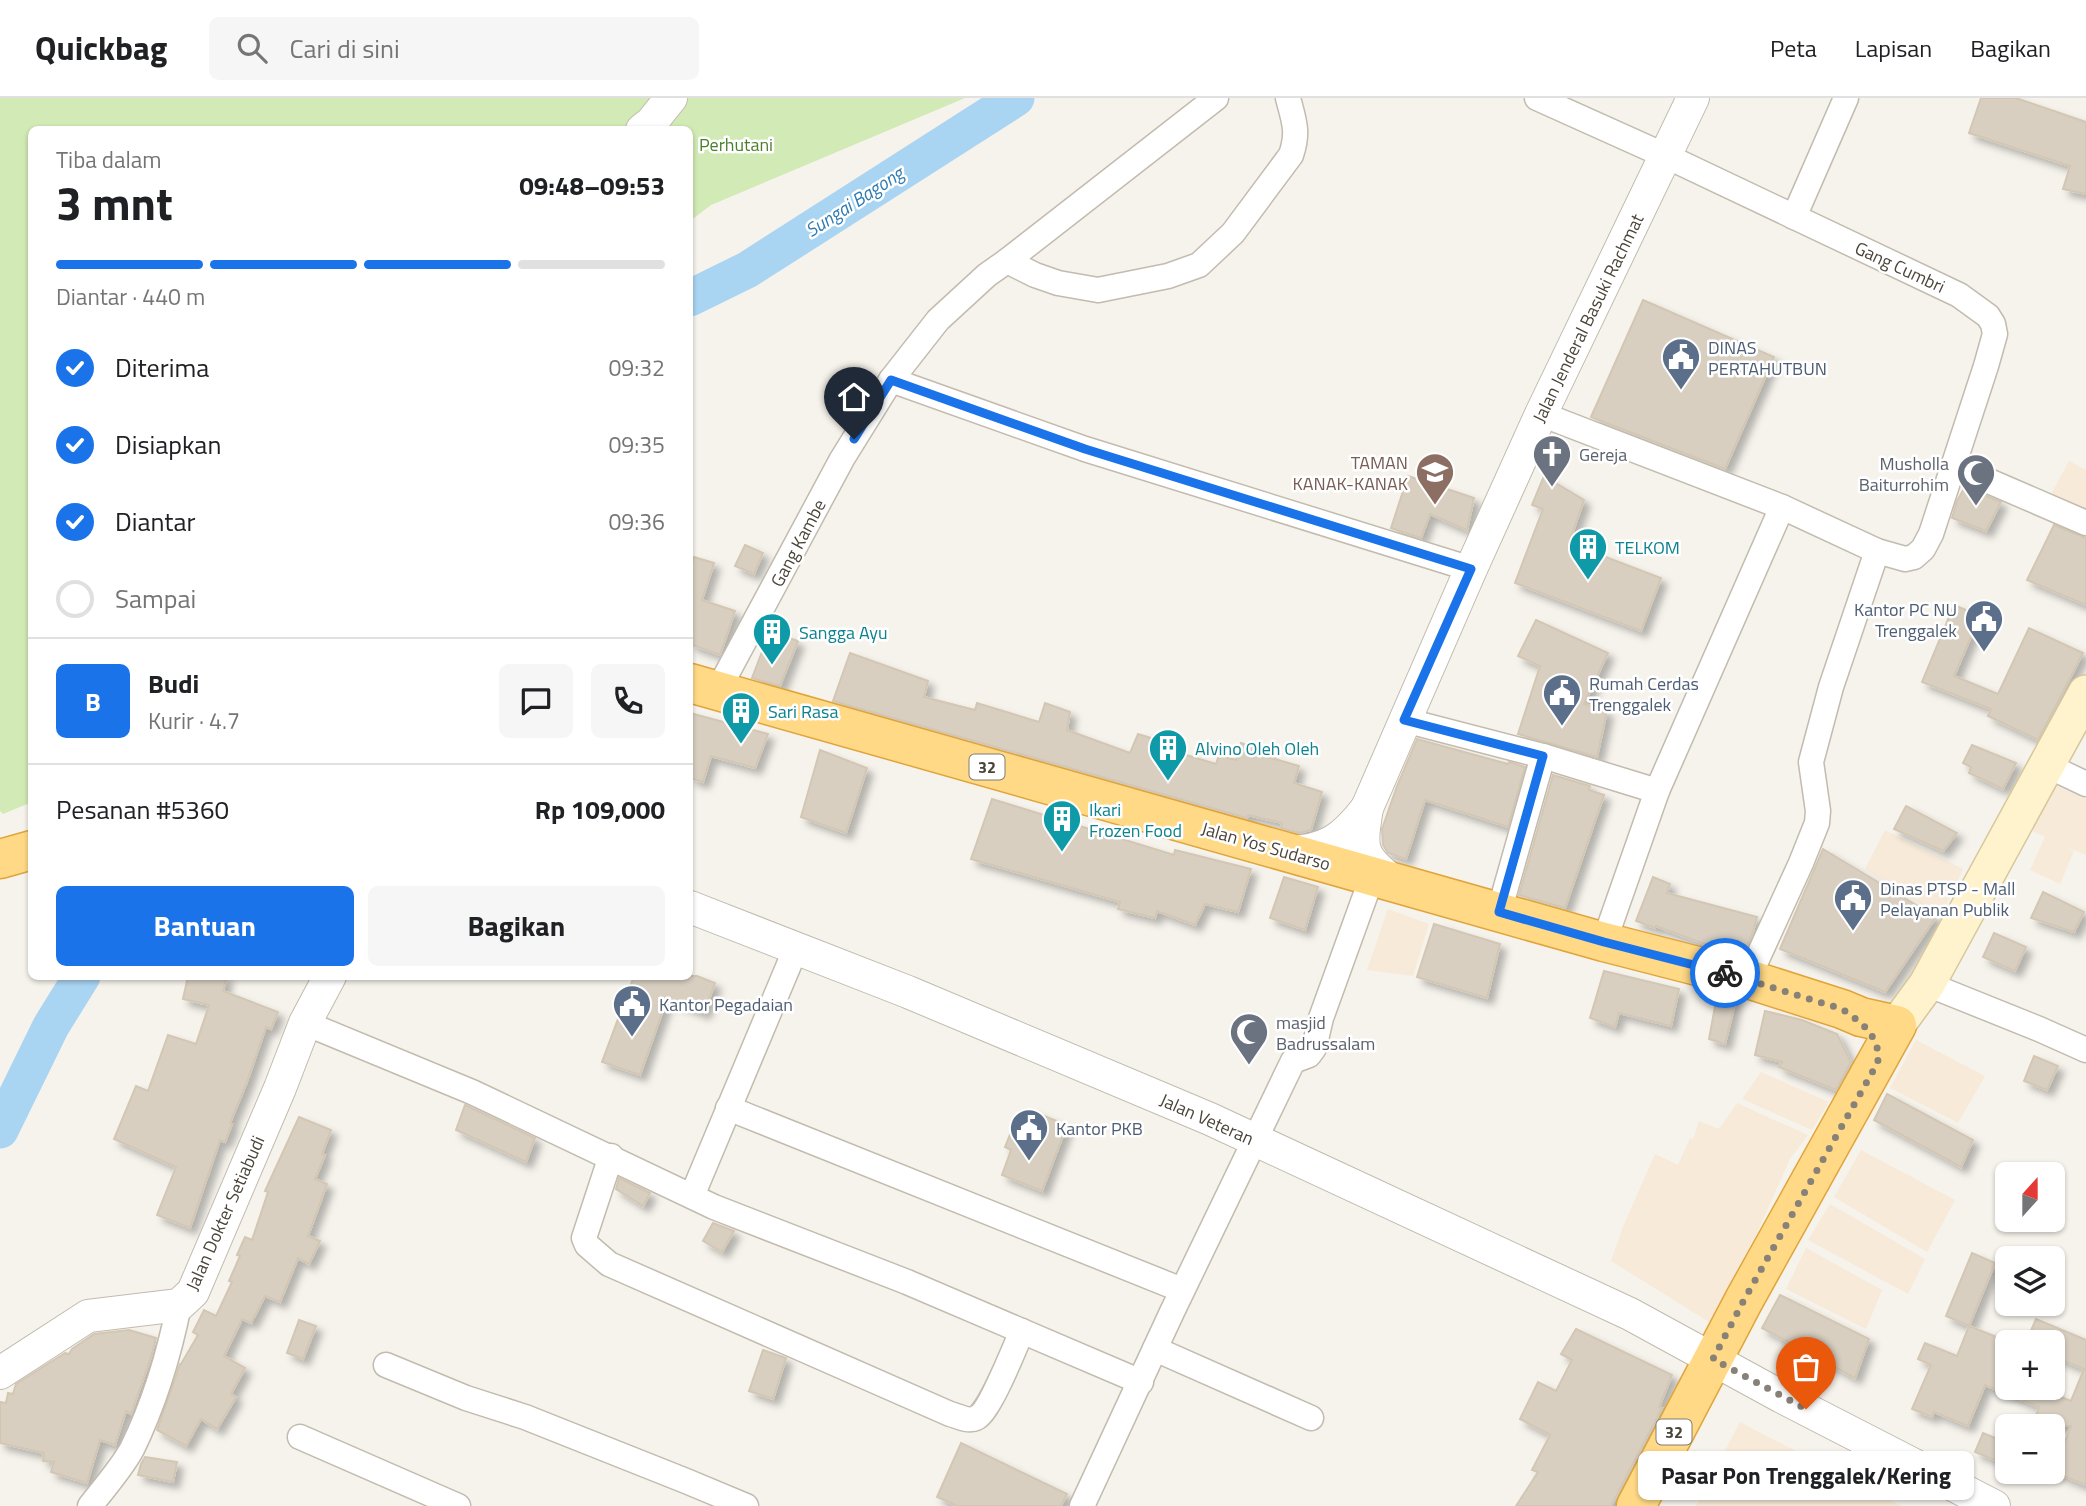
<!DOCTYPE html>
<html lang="id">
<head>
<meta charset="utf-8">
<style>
	:root { --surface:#fff; --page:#f6f6f6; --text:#202124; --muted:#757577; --line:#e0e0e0; --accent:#1a73e8 }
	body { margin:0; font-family:"Titillium Web",sans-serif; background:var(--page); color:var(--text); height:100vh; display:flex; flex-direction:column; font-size:26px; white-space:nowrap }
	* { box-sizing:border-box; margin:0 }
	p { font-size:23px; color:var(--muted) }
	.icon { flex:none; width:38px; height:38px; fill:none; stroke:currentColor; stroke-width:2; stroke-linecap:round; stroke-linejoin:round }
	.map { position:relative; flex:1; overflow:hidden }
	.side { position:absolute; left:28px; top:28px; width:665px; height:854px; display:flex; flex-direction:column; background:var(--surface); border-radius:10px; box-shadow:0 2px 5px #0004 }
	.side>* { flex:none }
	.needle { width:46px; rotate:21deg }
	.fabs { position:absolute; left:1995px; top:1064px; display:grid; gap:14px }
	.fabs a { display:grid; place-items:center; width:70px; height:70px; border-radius:10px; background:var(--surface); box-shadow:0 2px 5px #0004; font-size:35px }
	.pin { position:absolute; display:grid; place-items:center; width:60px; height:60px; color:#fff; margin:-72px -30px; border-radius:50% 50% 50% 0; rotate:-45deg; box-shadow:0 0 7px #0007 }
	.pin .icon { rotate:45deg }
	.courier { position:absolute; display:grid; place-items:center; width:70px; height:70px; margin:-35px; border:5px solid #1a73e8; border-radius:50%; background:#fff; color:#222; box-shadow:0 2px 9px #0007 }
	.bubble { position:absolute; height:49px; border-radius:10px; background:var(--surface); box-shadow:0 2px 5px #0004; font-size:23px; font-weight:700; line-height:49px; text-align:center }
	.headline em { font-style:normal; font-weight:700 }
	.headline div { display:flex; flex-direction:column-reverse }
	.headline { display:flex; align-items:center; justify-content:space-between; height:119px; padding:0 28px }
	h1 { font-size:46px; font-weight:700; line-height:52px }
	.bar { display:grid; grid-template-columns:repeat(4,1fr); gap:10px 7px; align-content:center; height:84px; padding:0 28px }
	.bar i { height:9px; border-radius:5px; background:var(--line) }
	.bar .on { background:var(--accent) }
	.bar p { grid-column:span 4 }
	.line { display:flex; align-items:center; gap:18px; padding:0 28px; border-top:2px solid var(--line) }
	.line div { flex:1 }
	.round { display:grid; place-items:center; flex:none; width:74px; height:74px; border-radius:10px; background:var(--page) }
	ol { padding:0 28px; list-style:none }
	li { display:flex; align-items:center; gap:21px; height:77px }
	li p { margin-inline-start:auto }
	li .icon { padding:7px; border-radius:50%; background:var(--accent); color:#fff; stroke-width:4 }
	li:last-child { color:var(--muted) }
	li i { width:38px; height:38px; border:4px solid var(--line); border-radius:50% }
	.primary-button { display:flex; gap:14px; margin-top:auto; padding:14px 28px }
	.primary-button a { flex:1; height:80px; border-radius:10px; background:var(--accent); color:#fff; font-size:28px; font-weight:700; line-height:80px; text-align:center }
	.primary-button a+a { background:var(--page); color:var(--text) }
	header { display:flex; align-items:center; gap:42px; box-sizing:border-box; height:98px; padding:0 35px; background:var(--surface); border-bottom:2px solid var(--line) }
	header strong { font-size:33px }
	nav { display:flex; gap:38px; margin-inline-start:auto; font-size:24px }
	.search { width:490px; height:63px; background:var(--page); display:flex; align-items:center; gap:18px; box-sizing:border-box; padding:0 24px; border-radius:10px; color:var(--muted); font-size:26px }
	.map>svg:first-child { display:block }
	.commercial { fill:#f7ead8 }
	.green { fill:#d2eab5 }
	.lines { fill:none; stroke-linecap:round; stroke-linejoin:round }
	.river { stroke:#a9d4f2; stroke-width:37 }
	.building { fill:#d8cfc1; stroke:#d3c7b4; stroke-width:2; filter:url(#shadow) }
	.minor-casing { stroke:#c2bbae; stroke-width:27 }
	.tertiary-casing { stroke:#c2bbae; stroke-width:34 }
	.secondary-casing { stroke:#d6c79b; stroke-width:38 }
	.trunk-casing { stroke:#e0a43c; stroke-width:41 }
	.minor { stroke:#fff; stroke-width:24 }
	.tertiary { stroke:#fff; stroke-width:32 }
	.secondary { stroke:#fff3cd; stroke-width:35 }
	.trunk { stroke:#ffd985; stroke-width:38 }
	.done { stroke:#878178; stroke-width:7; stroke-dasharray:0 12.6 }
	.route { stroke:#1a73e8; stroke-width:9 }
	.labels { text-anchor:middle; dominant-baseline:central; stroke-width:5; stroke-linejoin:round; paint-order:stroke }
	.shield { fill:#fff; stroke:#817c74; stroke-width:2 }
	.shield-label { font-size:16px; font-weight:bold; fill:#4b4439 }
	.park-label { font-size:18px; fill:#4a7f2a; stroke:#fff }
	.street-label { font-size:18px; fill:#4b4439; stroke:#fff }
	.service-label { font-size:18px; fill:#4e5e75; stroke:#fff; text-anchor:start }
	.worship-label { font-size:18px; fill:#5b616d; stroke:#fff; text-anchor:start }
	.education-label { font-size:18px; fill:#785e54; stroke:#fff; text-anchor:end }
	.culture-label { font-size:18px; fill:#0d838f; stroke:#fff; text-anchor:start }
	.water-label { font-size:19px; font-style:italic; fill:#2e7ab2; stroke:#fff }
</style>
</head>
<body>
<header>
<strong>Quickbag</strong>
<div class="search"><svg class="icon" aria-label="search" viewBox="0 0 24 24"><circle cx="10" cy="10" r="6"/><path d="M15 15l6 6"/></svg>Cari di sini</div>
<nav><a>Peta</a><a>Lapisan</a><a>Bagikan</a></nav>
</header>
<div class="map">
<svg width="2086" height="1408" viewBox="0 0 2086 1408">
	<defs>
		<filter id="shadow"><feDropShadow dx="6" dy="6" stdDeviation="3.5" flood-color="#0004"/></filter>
	</defs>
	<rect width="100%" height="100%" fill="#f6f3ec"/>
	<g class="commercial">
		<polygon points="2069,363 2086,372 2086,415 2050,398"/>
		<polygon points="2054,687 2086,701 2086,757 2059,746 2074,753 2060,786 2030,772 2045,739 2030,732"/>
		<polygon points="1885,732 1963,771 1941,818 1865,771"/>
		<polygon points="1388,811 1429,826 1413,878 1367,872"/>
		<polygon points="1916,942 1985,978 1958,1025 1890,990"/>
		<polygon points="1761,974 1829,1004 1812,1032 1742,1001"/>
		<polygon points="1737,1005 1808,1037 1790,1061 1757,1135 1709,1224 1611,1163 1622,1131 1655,1056 1678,1067 1690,1040 1693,1041 1699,1023 1719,1031"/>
		<polygon points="1861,1052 1955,1102 1927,1154 1834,1099"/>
		<polygon points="1830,1106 1925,1161 1908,1196 1808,1142"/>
		<polygon points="1806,1150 1882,1192 1866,1231 1786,1191"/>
		<polygon points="1740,1324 1830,1371 1901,1408 1696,1408"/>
	</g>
	<polygon class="green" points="0,0 965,0 711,107 690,123 690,32 32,32 32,704 3,716 0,713"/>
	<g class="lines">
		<g class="river">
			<polyline points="690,200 747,172 1016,0"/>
			<polyline points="0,1032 51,928 82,878"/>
		</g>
	</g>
	<g class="building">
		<polygon points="1981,0 2016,0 2086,24 2086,96 2063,91 2070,68 1969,35"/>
		<polygon points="1643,202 1774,259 1725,371 1591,319"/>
		<polygon points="1408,378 1474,400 1467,432 1430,416 1421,440 1391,430"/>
		<polygon points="1544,378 1584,402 1569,445 1661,480 1641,533 1515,485 1543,411 1532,407"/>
		<polygon points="1965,389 2001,404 1986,433 1952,420 1957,403"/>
		<polygon points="2054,427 2086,440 2086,507 2027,482"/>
		<polygon points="745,447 763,455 754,476 735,468"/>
		<polygon points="694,459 714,465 702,502 735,513 720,557 690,546 690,472"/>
		<polygon points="1954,507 1980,518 1954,578 1998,596 2029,530 2083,555 2038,642 1988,618 1991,611 1922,584"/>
		<polygon points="1536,522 1608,555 1584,606 1607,613 1597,659 1518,636 1540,568 1518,558"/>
		<polygon points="770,533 798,543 780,588 752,580"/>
		<polygon points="850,555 928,583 924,599 975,612 977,605 1039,624 1045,605 1070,614 1067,632 1130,655 1138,636 1164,644 1163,650 1216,666 1219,657 1236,662 1241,645 1269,654 1268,659 1299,668 1294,685 1322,694 1311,732 1299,735 1281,730 1282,725 1248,717 1247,720 833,603"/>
		<polygon points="690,615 768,636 755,670 711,658 703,684 690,680"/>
		<polygon points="1417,641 1508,666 1509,664 1525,669 1508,729 1425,702 1406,761 1388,755 1383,747 1382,731 1397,688"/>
		<polygon points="1972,647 2016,665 2003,691 1969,675 1971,669 1963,665"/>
		<polygon points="820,652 867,670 846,735 801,719"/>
		<polygon points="1553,677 1590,688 1589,692 1604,697 1565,810 1519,797"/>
		<polygon points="992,701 1174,757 1175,752 1251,771 1238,814 1205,806 1195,827 1157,813 1155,820 1118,811 1120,804 971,761"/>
		<polygon points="1906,708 1957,735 1943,753 1894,731"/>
		<polygon points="1823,751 1936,819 1885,894 1780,851"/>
		<polygon points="1284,779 1318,789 1305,832 1270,820"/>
		<polygon points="1653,779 1670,786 1667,795 1757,819 1753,834 1743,857 1711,846 1710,848 1656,828 1655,830 1636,823"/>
		<polygon points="2043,794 2084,814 2074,834 2031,820"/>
		<polygon points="1434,826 1500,846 1487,900 1417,879"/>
		<polygon points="1994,835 2026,849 2015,873 1983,859"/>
		<polygon points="1604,873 1679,891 1671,928 1619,915 1615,929 1590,920"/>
		<polygon points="188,878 227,878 223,893 278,914 271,931 266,929 247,984 230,1025 232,1026 225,1044 220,1042 190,1130 157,1117 176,1069 114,1041 136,988 148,993 168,937 196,946 209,907 183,901"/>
		<polygon points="634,878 697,878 715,885 704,915 667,901 640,977 602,964"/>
		<polygon points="1717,898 1736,901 1725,946 1709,941"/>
		<polygon points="1765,913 1802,922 1837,936 1851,964 1836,992 1779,969 1782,964 1755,957"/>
		<polygon points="2034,958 2058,968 2047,992 2024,983"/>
		<polygon points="1887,996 1973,1042 1961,1069 1874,1022"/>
		<polygon points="465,1007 535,1040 526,1064 456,1032"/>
		<polygon points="1029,1012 1067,1027 1042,1093 1002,1077 1011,1052 1005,1049 1018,1017 1026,1019"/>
		<polygon points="299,1019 331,1032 322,1056 325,1057 315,1081 327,1086 308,1138 320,1143 309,1166 298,1160 280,1204 265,1198 251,1225 242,1221 224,1258 245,1270 231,1296 236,1299 217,1331 201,1321 186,1348 157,1332 180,1266 181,1266 198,1237 193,1234 204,1212 216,1218 232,1184 229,1183 240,1158 237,1157 245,1139 252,1142 268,1094 265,1093"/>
		<polygon points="619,1080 650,1095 643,1108 616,1091"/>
		<polygon points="713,1125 734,1133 722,1154 703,1143"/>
		<polygon points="1972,1155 1995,1165 1969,1228 1946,1218"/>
		<polygon points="1780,1197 1869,1241 1855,1280 1762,1230"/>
		<polygon points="2036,1221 2086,1242 2086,1387 2053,1374 2071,1328 2032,1328 2039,1309 1985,1287 1968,1328 1934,1314 1932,1319 1912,1311 1931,1267 1918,1261 1925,1245 1957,1258 1969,1228 2007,1243 2007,1290 2038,1290 2071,1303 2084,1271 2055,1259 2061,1244 2026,1244"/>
		<polygon points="299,1222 316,1228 303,1261 287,1255"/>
		<polygon points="1576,1231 1672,1277 1659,1309 1662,1310 1611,1408 1516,1408 1538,1374 1532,1372 1550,1337 1520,1321 1538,1284 1556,1293 1572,1262 1561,1256"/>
		<polygon points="129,1232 156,1240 151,1259 131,1316 126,1313 115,1347 100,1342 87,1385 51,1374 54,1364 43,1363 44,1355 0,1345 0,1304 6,1305 8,1295 13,1296 16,1286 65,1255 69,1256 72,1251 94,1236"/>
		<polygon points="763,1252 786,1260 773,1301 749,1293"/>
		<polygon points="1983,1335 2007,1345 2007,1367 1975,1354"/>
		<polygon points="961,1345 1067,1396 1061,1408 958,1408 937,1399"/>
		<polygon points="145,1359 177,1364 173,1384 138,1377 141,1366"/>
	</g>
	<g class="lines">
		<g class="minor-casing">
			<g id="minor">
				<polyline points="1537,0 1666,58 1959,197 1988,218 1993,226 1995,236 1986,268 1931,436 1923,451 1914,459 1905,461 1877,453 1782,409 1541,316"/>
				<polyline points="1794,119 1846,0"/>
				<path d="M1007,163L1035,177L1058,185L1098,192L1168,178L1199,167L1233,135L1291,57C1299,34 1294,23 1288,0"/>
				<polyline points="891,282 1085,351 1471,471"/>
				<polyline points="1954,368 2086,425"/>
				<polyline points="718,592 842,361 891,282 938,222 987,177 1007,163 1216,0"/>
				<polyline points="1404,622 1543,658 1657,693"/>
				<polyline points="2046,667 2086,686"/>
				<polyline points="1499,814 1543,658"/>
				<polyline points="1604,844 1657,693 1782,409"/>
				<polyline points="1748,881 1801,765 1817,725 1818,713 1811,664 1831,589 1877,453"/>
				<polyline points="1927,886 2039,931 2086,952"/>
				<polyline points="305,925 472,994 714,1109 907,1184 1141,1284"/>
				<polyline points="728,1010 1182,1192"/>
				<path d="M611,1058L584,1140L587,1147L609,1166L950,1316C958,1318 968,1324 976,1320C989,1315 1015,1249 1022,1233"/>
				<polyline points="692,1098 796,850"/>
				<polyline points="1155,1251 1311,1320"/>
				<polyline points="386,1267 466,1300 525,1319 686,1383 746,1408"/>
				<polyline points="300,1339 458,1408"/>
				<path d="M90,1408C104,1390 121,1371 132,1351C154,1306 169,1257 179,1207"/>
				<polyline points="1082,1408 1172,1214 1293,963 1309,957 1314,950 1321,920 1372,779"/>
			</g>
		</g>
		<g class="tertiary-casing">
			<g id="tertiary">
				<polyline points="642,32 651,25 671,0"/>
				<path d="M1287,754C1326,754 1344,740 1367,710"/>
				<path d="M1395,785C1360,758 1360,752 1367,710L1471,471L1541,316L1693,0"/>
				<polyline points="690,809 908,894 1210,1021 1630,1216 1782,1299 1994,1408"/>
				<polyline points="0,1275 88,1218 179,1207 193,1194 280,990 305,925 330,878"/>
			</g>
		</g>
		<g class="secondary-casing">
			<polyline id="secondary" points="1897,927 1927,886 2086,595"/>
		</g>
		<g class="trunk-casing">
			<g id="trunk">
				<polyline points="690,585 1604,844 1748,881 1842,911 1861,919 1897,927 1744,1202 1636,1408"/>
				<polyline points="0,761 32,752"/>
			</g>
		</g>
		<use href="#minor" class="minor"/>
		<use href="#tertiary" class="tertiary"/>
		<use href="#secondary" class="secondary"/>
		<use href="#trunk" class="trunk"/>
	</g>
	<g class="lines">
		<polyline class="done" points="1725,875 1842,911 1860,924 1870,934 1877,948 1878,964 1744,1202 1713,1261 1806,1311"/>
		<polyline class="route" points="854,341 891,282 1085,351 1471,471 1404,622 1543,658 1499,814 1604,844 1725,875"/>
	</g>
	<defs>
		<g id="civic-pin" transform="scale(2.0125)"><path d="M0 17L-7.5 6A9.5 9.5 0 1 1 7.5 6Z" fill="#5c6f8a" stroke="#fff"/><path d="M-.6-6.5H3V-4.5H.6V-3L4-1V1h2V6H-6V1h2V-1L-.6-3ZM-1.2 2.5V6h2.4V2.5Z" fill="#fff"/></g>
		<g id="church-pin" transform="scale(2.0125)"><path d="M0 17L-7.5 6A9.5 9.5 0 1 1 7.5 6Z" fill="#6b7280" stroke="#fff"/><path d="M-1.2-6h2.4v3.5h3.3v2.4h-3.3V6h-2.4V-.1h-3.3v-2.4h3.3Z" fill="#fff"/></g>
		<g id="school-pin" transform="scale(2.0125)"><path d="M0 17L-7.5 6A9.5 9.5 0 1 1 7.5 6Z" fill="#8d6e63" stroke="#fff"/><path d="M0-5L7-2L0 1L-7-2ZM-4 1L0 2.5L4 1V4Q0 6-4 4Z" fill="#fff"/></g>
		<g id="mosque-pin" transform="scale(2.0125)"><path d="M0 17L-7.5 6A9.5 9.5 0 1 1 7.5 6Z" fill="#6b7280" stroke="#fff"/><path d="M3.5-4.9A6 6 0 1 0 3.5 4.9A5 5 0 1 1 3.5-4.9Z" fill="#fff"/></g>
		<g id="building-pin" transform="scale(2.0125)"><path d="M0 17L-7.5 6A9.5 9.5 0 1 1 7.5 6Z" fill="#0f9aa8" stroke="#fff"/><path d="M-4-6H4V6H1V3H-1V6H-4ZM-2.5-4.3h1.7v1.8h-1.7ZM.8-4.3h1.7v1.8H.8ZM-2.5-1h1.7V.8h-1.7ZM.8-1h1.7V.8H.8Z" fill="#fff"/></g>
	</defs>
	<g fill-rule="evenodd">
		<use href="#civic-pin" x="1681" y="259"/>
		<use href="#church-pin" x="1552" y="356"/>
		<use href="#school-pin" x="1435" y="374"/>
		<use href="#mosque-pin" x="1976" y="375"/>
		<use href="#building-pin" x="1588" y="449"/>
		<use href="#civic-pin" x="1984" y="521"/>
		<use href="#building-pin" x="772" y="534"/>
		<use href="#civic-pin" x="1562" y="595"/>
		<use href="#building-pin" x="741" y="613"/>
		<use href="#building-pin" x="1168" y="650"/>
		<use href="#building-pin" x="1062" y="721"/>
		<use href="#civic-pin" x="1853" y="800"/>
		<use href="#civic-pin" x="632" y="906"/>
		<use href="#mosque-pin" x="1249" y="934"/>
		<use href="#civic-pin" x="1029" y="1030"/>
	</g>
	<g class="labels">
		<g class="shield">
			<rect x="969.5" y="656.5" width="35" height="25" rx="5"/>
			<rect x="1656.5" y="1321.5" width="35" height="25" rx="5"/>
		</g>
		<g class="shield-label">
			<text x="987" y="669">32</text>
			<text x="1674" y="1334">32</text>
		</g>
		<g class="park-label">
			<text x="736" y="46">Perhutani</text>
		</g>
		<g class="street-label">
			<text transform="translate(1900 169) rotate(25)">Gang Cumbri</text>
			<text transform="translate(1588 220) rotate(-64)">Jalan Jenderal Basuki Rachmat</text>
			<text transform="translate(798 445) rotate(-62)">Gang Kambe</text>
			<text transform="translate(1266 748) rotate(16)">Jalan Yos Sudarso</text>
			<text transform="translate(1207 1021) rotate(24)">Jalan Veteran</text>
			<text transform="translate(225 1115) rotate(-66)">Jalan Dokter Setiabudi</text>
		</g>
		<g class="service-label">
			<text x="1708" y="249">DINAS<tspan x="1708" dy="21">PERTAHUTBUN</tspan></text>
			<text x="1957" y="511" text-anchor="end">Kantor PC NU<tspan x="1957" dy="21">Trenggalek</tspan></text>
			<text x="1589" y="585">Rumah Cerdas<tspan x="1589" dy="21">Trenggalek</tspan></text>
			<text x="1880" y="790">Dinas PTSP - Mall<tspan x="1880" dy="21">Pelayanan Publik</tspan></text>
			<text x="659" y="906">Kantor Pegadaian</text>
			<text x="1056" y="1030">Kantor PKB</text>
		</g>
		<g class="worship-label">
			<text x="1579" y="356">Gereja</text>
			<text x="1949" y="365" text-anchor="end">Musholla<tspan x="1949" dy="21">Baiturrohim</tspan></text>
			<text x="1276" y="924">masjid<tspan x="1276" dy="21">Badrussalam</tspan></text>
		</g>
		<g class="education-label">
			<text x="1408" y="364">TAMAN<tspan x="1408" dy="21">KANAK-KANAK</tspan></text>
		</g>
		<g class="culture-label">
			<text x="1615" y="449">TELKOM</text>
			<text x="799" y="534">Sangga Ayu</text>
			<text x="768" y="613">Sari Rasa</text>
			<text x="1195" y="650">Alvino Oleh Oleh</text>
			<text x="1089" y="711">Ikari<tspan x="1089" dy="21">Frozen Food</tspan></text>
		</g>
		<g class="water-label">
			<text transform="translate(854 103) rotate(-33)">Sungai Bagong</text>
		</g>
	</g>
</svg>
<div class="fabs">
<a><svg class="needle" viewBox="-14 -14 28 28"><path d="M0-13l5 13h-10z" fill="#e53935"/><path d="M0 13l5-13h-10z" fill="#757577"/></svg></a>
<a><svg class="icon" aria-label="layers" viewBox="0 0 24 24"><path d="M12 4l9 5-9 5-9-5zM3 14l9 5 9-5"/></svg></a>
<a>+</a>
<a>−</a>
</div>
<div class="pin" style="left:1806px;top:1311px;background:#ea580c"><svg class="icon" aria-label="bag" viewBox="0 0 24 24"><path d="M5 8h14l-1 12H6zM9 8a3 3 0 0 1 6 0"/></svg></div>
<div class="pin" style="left:854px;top:341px;background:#1f2937"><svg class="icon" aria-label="home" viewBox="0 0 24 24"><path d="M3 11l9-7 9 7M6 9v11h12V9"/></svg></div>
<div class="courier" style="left:1725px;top:875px"><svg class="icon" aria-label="bike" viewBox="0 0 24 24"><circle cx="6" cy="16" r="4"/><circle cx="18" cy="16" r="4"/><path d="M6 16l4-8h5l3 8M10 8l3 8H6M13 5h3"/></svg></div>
<div class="bubble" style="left:1638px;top:1353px;width:336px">Pasar Pon Trenggalek/Kering</div>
<section class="side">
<div class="headline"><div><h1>3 mnt</h1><p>Tiba dalam</p></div><em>09:48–09:53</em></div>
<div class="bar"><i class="on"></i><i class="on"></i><i class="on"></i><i></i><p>Diantar · 440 m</p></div>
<ol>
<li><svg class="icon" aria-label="check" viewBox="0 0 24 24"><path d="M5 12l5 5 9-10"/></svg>Diterima<p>09:32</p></li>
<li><svg class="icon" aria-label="check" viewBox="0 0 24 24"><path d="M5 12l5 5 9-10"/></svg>Disiapkan<p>09:35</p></li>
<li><svg class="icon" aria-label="check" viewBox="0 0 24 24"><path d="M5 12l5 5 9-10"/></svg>Diantar<p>09:36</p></li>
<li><i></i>Sampai</li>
</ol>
<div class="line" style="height:126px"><b class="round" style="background:var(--accent);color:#fff">B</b><div><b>Budi</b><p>Kurir · 4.7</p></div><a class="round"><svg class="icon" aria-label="chat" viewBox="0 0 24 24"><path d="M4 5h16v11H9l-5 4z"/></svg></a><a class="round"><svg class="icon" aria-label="phone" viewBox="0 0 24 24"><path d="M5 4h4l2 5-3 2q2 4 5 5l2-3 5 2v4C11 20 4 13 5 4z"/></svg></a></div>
<div class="line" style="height:91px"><div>Pesanan #5360</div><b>Rp 109,000</b></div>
<div class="primary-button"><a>Bantuan</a><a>Bagikan</a></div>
</section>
</div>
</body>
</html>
